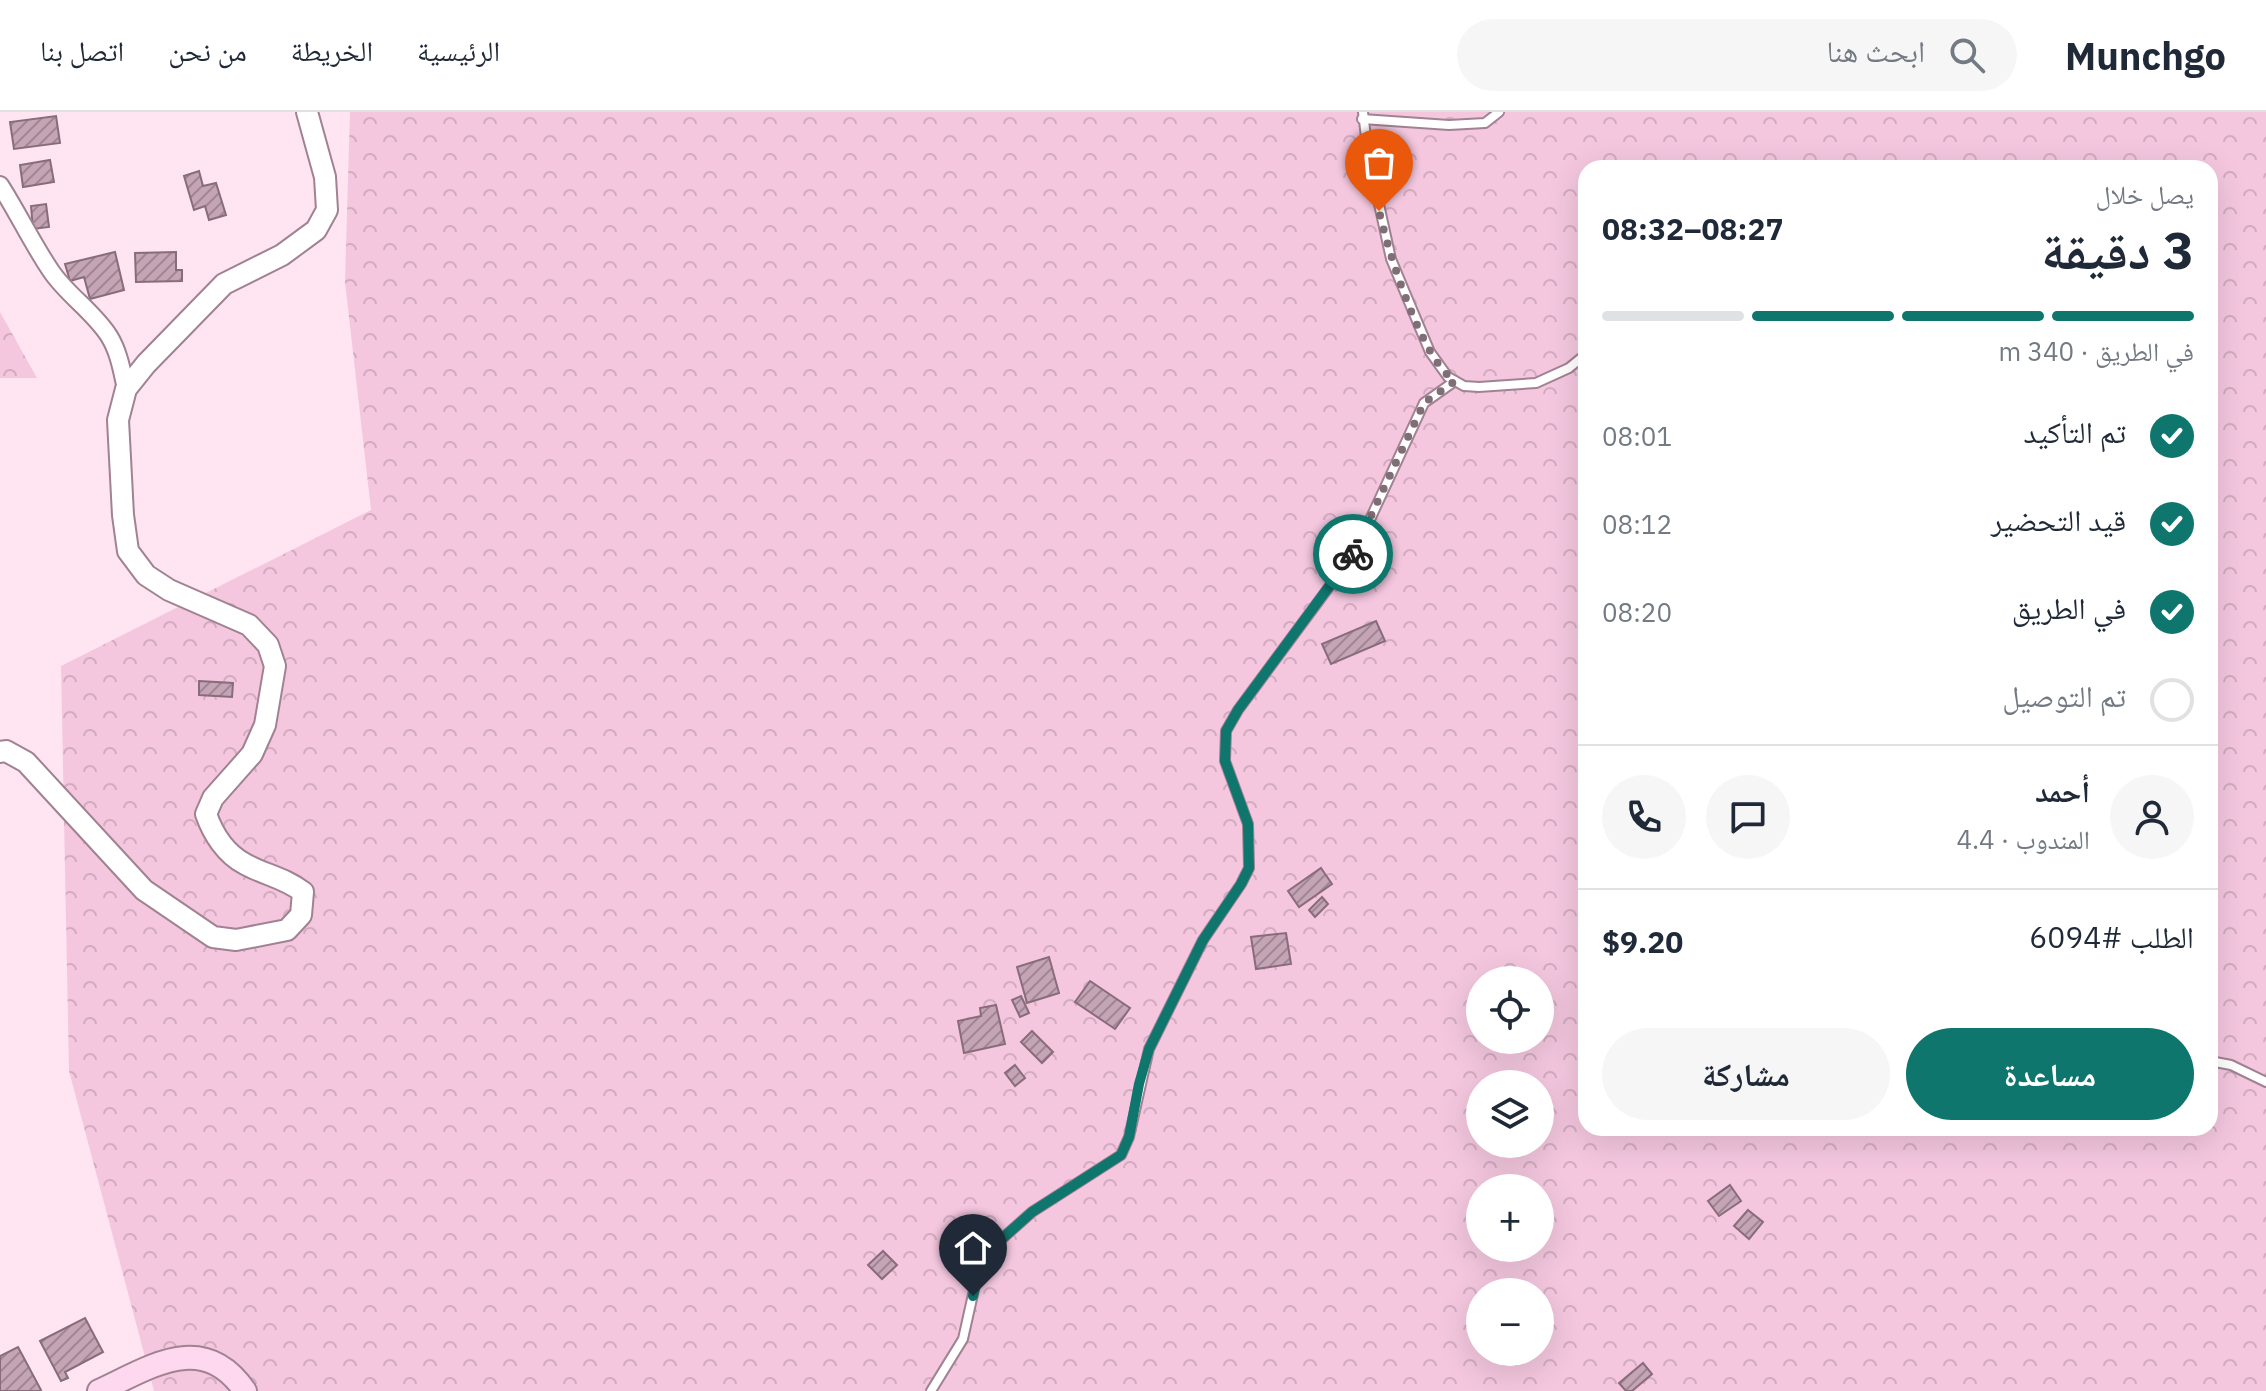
<!DOCTYPE html>
<html lang="ar">
<head>
<meta charset="utf-8">
<style>
	:root { --surface:#fff; --page:#f6f6f7; --text:#1f2937; --muted:#747a83; --line:#e0e1e3; --accent:#0f766e }
	body { margin:0; font-family:"IBM Plex Sans","Noto Naskh Arabic",sans-serif; background:var(--page); color:var(--text); direction:rtl; height:100vh; display:flex; flex-direction:column; font-size:30px; white-space:nowrap }
	* { box-sizing:border-box; margin:0 }
	p { font-size:26px; color:var(--muted) }
	.icon { flex:none; width:44px; height:44px; fill:none; stroke:currentColor; stroke-width:2; stroke-linecap:round; stroke-linejoin:round }
	.map { position:relative; flex:1; overflow:hidden; direction:ltr }
	.drawer { position:absolute; left:1578px; top:48px; width:640px; height:976px; display:flex; flex-direction:column; background:var(--surface); border-radius:24px; box-shadow:0 8px 32px #0002; direction:rtl }
	.drawer>* { flex:none }
	.controls { position:absolute; left:1466px; top:854px; display:grid; gap:16px }
	.controls a { display:grid; place-items:center; width:88px; height:88px; border-radius:50%; background:var(--surface); box-shadow:0 8px 32px #0002; font-size:40px }
	.pin { position:absolute; display:grid; place-items:center; width:68px; height:68px; color:#fff; margin:-82px -34px; border-radius:50% 50% 50% 0; rotate:-45deg; box-shadow:0 0 8px #0007 }
	.pin .icon { rotate:45deg }
	.courier { position:absolute; display:grid; place-items:center; width:80px; height:80px; margin:-40px; border:6px solid #0f766e; border-radius:50%; background:#fff; color:#222; box-shadow:0 2px 10px #0007 }
	.head em { font-style:normal; font-weight:700 }
	.head div { display:flex; flex-direction:column-reverse }
	.head { display:flex; align-items:center; justify-content:space-between; height:136px; padding:0 24px }
	h1 { font-size:52px; font-weight:700; line-height:60px }
	.bar { display:grid; grid-template-columns:repeat(4,1fr); gap:12px 8px; align-content:center; height:96px; padding:0 24px }
	.bar i { height:10px; border-radius:6px; background:var(--line) }
	.bar .on { background:var(--accent) }
	.bar p { grid-column:span 4 }
	.line { display:flex; align-items:center; gap:20px; padding:0 24px; border-top:2px solid var(--line) }
	.line div { flex:1 }
	.round { display:grid; place-items:center; flex:none; width:84px; height:84px; border-radius:42px; background:var(--page) }
	ol { padding:0 24px; list-style:none }
	li { display:flex; align-items:center; gap:24px; height:88px }
	li p { margin-inline-start:auto }
	li .icon { padding:8px; border-radius:50%; background:var(--accent); color:#fff; stroke-width:4 }
	li:last-child { color:var(--muted) }
	li i { width:44px; height:44px; border:4px solid var(--line); border-radius:50% }
	.action { display:flex; gap:16px; margin-top:auto; padding:16px 24px }
	.action a { flex:1; height:92px; border-radius:48px; background:var(--accent); color:#fff; font-size:32px; font-weight:700; line-height:92px; text-align:center }
	.action a+a { background:var(--page); color:var(--text) }
	header { display:flex; align-items:center; gap:48px; box-sizing:border-box; height:112px; padding:0 40px; background:var(--surface); border-bottom:2px solid var(--line) }
	header strong { font-size:38px }
	nav { display:flex; gap:44px; margin-inline-start:auto; font-size:28px }
	.search { width:560px; height:72px; background:var(--page); display:flex; align-items:center; gap:20px; box-sizing:border-box; padding:0 28px; border-radius:44px; color:var(--muted); font-size:30px }
	.map>svg:first-child { display:block }
	.forest { fill:url(#forest-crowns); fill-rule:evenodd }
	.building { fill:url(#building-hatch); stroke:#896c7b; stroke-width:2 }
	.lines { fill:none; stroke-linecap:round; stroke-linejoin:round }
	.service-casing { stroke:#a08292; stroke-width:12 }
	.minor-casing { stroke:#a08292; stroke-width:20 }
	.tertiary-casing { stroke:#a08292; stroke-width:24 }
	.secondary-casing { stroke:#a08292; stroke-width:26 }
	.service { stroke:#fff; stroke-width:8 }
	.minor { stroke:#fff; stroke-width:16 }
	.tertiary { stroke:#fff; stroke-width:20 }
	.secondary { stroke:#fdd8ee; stroke-width:22 }
	.done { stroke:#7f6e76; stroke-width:8; stroke-dasharray:0 14.4 }
	.route { stroke:#0f766e; stroke-width:10 }
</style>
</head>
<body>
<header>
<strong>Munchgo</strong>
<div class="search"><svg class="icon" aria-label="search" viewBox="0 0 24 24"><circle cx="10" cy="10" r="6"/><path d="M15 15l6 6"/></svg>ابحث هنا</div>
<nav><a>الرئيسية</a><a>الخريطة</a><a>من نحن</a><a>اتصل بنا</a></nav>
</header>
<div class="map">
<svg width="2266" height="1279" viewBox="0 0 2266 1279">
	<defs>
		<pattern id="forest-crowns" width="20" height="18" patternUnits="userSpaceOnUse" patternTransform="scale(2)"><rect width="20" height="18" fill="#f4c7df"/><path d="M2 6a3 3 0 1 1 6 0M12 15a3 3 0 1 1 6 0" fill="none" stroke="#d2abc0"/></pattern>
		<pattern id="building-hatch" width="6" height="6" patternUnits="userSpaceOnUse" patternTransform="scale(2)"><rect width="6" height="6" fill="#c4a4b5"/><path d="M-1 1l2-2M0 6l6-6M5 7l2-2" fill="none" stroke="#a08694"/></pattern>
	</defs>
	<rect width="100%" height="100%" fill="#ffe4f2"/>
	<g class="forest">
		<path d="M350,0H2266V1279H154L69,959L61,554L371,398L345,170ZM1586,56H2210V1016H1586ZM1480,868H1540V928H1480ZM1480,972H1540V1032H1480ZM1480,1076H1540V1136H1480ZM1480,1180H1540V1240H1480Z"/>
		<polygon points="0,200 37,266 0,266"/>
	</g>
	<g class="building">
		<polygon points="56,4 60,31 14,37 10,10"/>
		<polygon points="50,48 54,70 23,75 20,53"/>
		<polygon points="199,59 203,74 216,71 226,103 209,108 205,94 194,98 184,64"/>
		<polygon points="46,92 49,115 33,117 31,94"/>
		<polygon points="115,140 124,178 90,187 84,165 70,169 65,152"/>
		<polygon points="176,140 176,158 182,158 182,169 136,170 135,141"/>
		<polygon points="1376,509 1385,529 1331,552 1322,532"/>
		<polygon points="199,569 233,571 232,585 199,583"/>
		<polygon points="1321,756 1332,772 1299,795 1288,779"/>
		<polygon points="1322,785 1328,792 1315,805 1309,798"/>
		<polygon points="1286,821 1291,852 1256,857 1251,825"/>
		<polygon points="1049,845 1059,881 1027,891 1017,855"/>
		<polygon points="1090,869 1130,896 1115,917 1075,890"/>
		<polygon points="1021,884 1029,901 1020,905 1012,888"/>
		<polygon points="996,893 1005,932 964,941 958,909 981,904 980,896"/>
		<polygon points="1032,919 1053,940 1042,951 1021,930"/>
		<polygon points="1015,953 1025,966 1015,974 1005,961"/>
		<polygon points="1730,1073 1741,1089 1719,1104 1708,1089"/>
		<polygon points="1748,1098 1763,1110 1749,1127 1734,1114"/>
		<polygon points="883,1139 897,1153 882,1167 868,1153"/>
		<polygon points="85,1206 103,1240 65,1260 68,1266 61,1269 40,1229"/>
		<polygon points="18,1235 41,1278 40,1279 0,1279 0,1244"/>
		<polygon points="1643,1251 1652,1262 1632,1279 1626,1279 1619,1271"/>
	</g>
	<g class="lines">
		<g class="service-casing">
			<g id="service">
				<polyline points="1363,0 1368,42 1391,147 1430,240 1448,265 1464,274 1479,275 1536,271 1569,256 1586,242"/>
				<polyline points="1362,7 1449,13 1485,11 1499,0"/>
				<polyline points="2210,949 2231,953 2266,970"/>
				<polyline points="1820,1016 1827,1016"/>
				<polyline points="931,1279 963,1227 980,1151 987,1140 1032,1100 1121,1043 1129,1025 1149,937 1203,828 1241,772 1249,756 1248,712 1225,649 1226,619 1238,598 1355,440 1424,291 1455,269"/>
			</g>
		</g>
		<g class="minor-casing">
			<path id="minor" d="M0,73C18,101 32,131 51,159C67,183 93,199 109,224C119,240 122,259 126,277"/>
		</g>
		<g class="tertiary-casing">
			<path id="tertiary" d="M0,640L6,639L26,650L144,778L213,825L236,828L287,818L301,803L303,780C285,766 265,763 245,752C226,742 213,722 206,702L213,686L252,642L265,613L275,554L268,533L249,513L169,478L146,463L128,439L123,403L118,308L126,277L146,252L224,172L282,143L316,118L327,98L325,65L307,0"/>
		</g>
		<g class="secondary-casing">
			<path id="secondary" d="M99,1279C151,1255 203,1218 245,1279"/>
		</g>
		<use href="#service" class="service"/>
		<use href="#minor" class="minor"/>
		<use href="#tertiary" class="tertiary"/>
		<use href="#secondary" class="secondary"/>
	</g>
	<g class="lines">
		<path class="done" d="M1353,442L1424,291L1455,269C1421,247 1388,139 1379,99"/>
		<polyline class="route" points="973,1184 980,1151 987,1140 1032,1100 1121,1043 1129,1025 1139,972 1149,937 1203,828 1241,772 1249,756 1248,712 1225,649 1226,619 1238,598 1353,442"/>
	</g>
</svg>
<div class="controls">
<a><svg class="icon" aria-label="locate" viewBox="0 0 24 24"><circle cx="12" cy="12" r="6"/><path d="M12 2v4M12 18v4M2 12h4M18 12h4"/></svg></a>
<a><svg class="icon" aria-label="layers" viewBox="0 0 24 24"><path d="M12 4l9 5-9 5-9-5zM3 14l9 5 9-5"/></svg></a>
<a>+</a>
<a>−</a>
</div>
<div class="pin" style="left:1379px;top:99px;background:#ea580c"><svg class="icon" aria-label="bag" viewBox="0 0 24 24"><path d="M5 8h14l-1 12H6zM9 8a3 3 0 0 1 6 0"/></svg></div>
<div class="pin" style="left:973px;top:1184px;background:#1f2937"><svg class="icon" aria-label="home" viewBox="0 0 24 24"><path d="M3 11l9-7 9 7M6 9v11h12V9"/></svg></div>
<div class="courier" style="left:1353px;top:442px"><svg class="icon" aria-label="bike" viewBox="0 0 24 24"><circle cx="6" cy="16" r="4"/><circle cx="18" cy="16" r="4"/><path d="M6 16l4-8h5l3 8M10 8l3 8H6M13 5h3"/></svg></div>
<section class="drawer">
<div class="head"><div><h1>3 دقيقة</h1><p>يصل خلال</p></div><em>08:27–08:32</em></div>
<div class="bar"><i class="on"></i><i class="on"></i><i class="on"></i><i></i><p>في الطريق · 340 m</p></div>
<ol>
<li><svg class="icon" aria-label="check" viewBox="0 0 24 24"><path d="M5 12l5 5 9-10"/></svg>تم التأكيد<p>08:01</p></li>
<li><svg class="icon" aria-label="check" viewBox="0 0 24 24"><path d="M5 12l5 5 9-10"/></svg>قيد التحضير<p>08:12</p></li>
<li><svg class="icon" aria-label="check" viewBox="0 0 24 24"><path d="M5 12l5 5 9-10"/></svg>في الطريق<p>08:20</p></li>
<li><i></i>تم التوصيل</li>
</ol>
<div class="line" style="height:144px"><a class="round"><svg class="icon" aria-label="person" viewBox="0 0 24 24"><circle cx="12" cy="8" r="4"/><path d="M4 21q1-7 8-7t8 7"/></svg></a><div><b>أحمد</b><p>المندوب · 4.4</p></div><a class="round"><svg class="icon" aria-label="chat" viewBox="0 0 24 24"><path d="M4 5h16v11H9l-5 4z"/></svg></a><a class="round"><svg class="icon" aria-label="phone" viewBox="0 0 24 24"><path d="M5 4h4l2 5-3 2q2 4 5 5l2-3 5 2v4C11 20 4 13 5 4z"/></svg></a></div>
<div class="line" style="height:104px"><div>الطلب #6094</div><b>$9.20</b></div>
<div class="action"><a>مساعدة</a><a>مشاركة</a></div>
</section>
</div>
</body>
</html>
